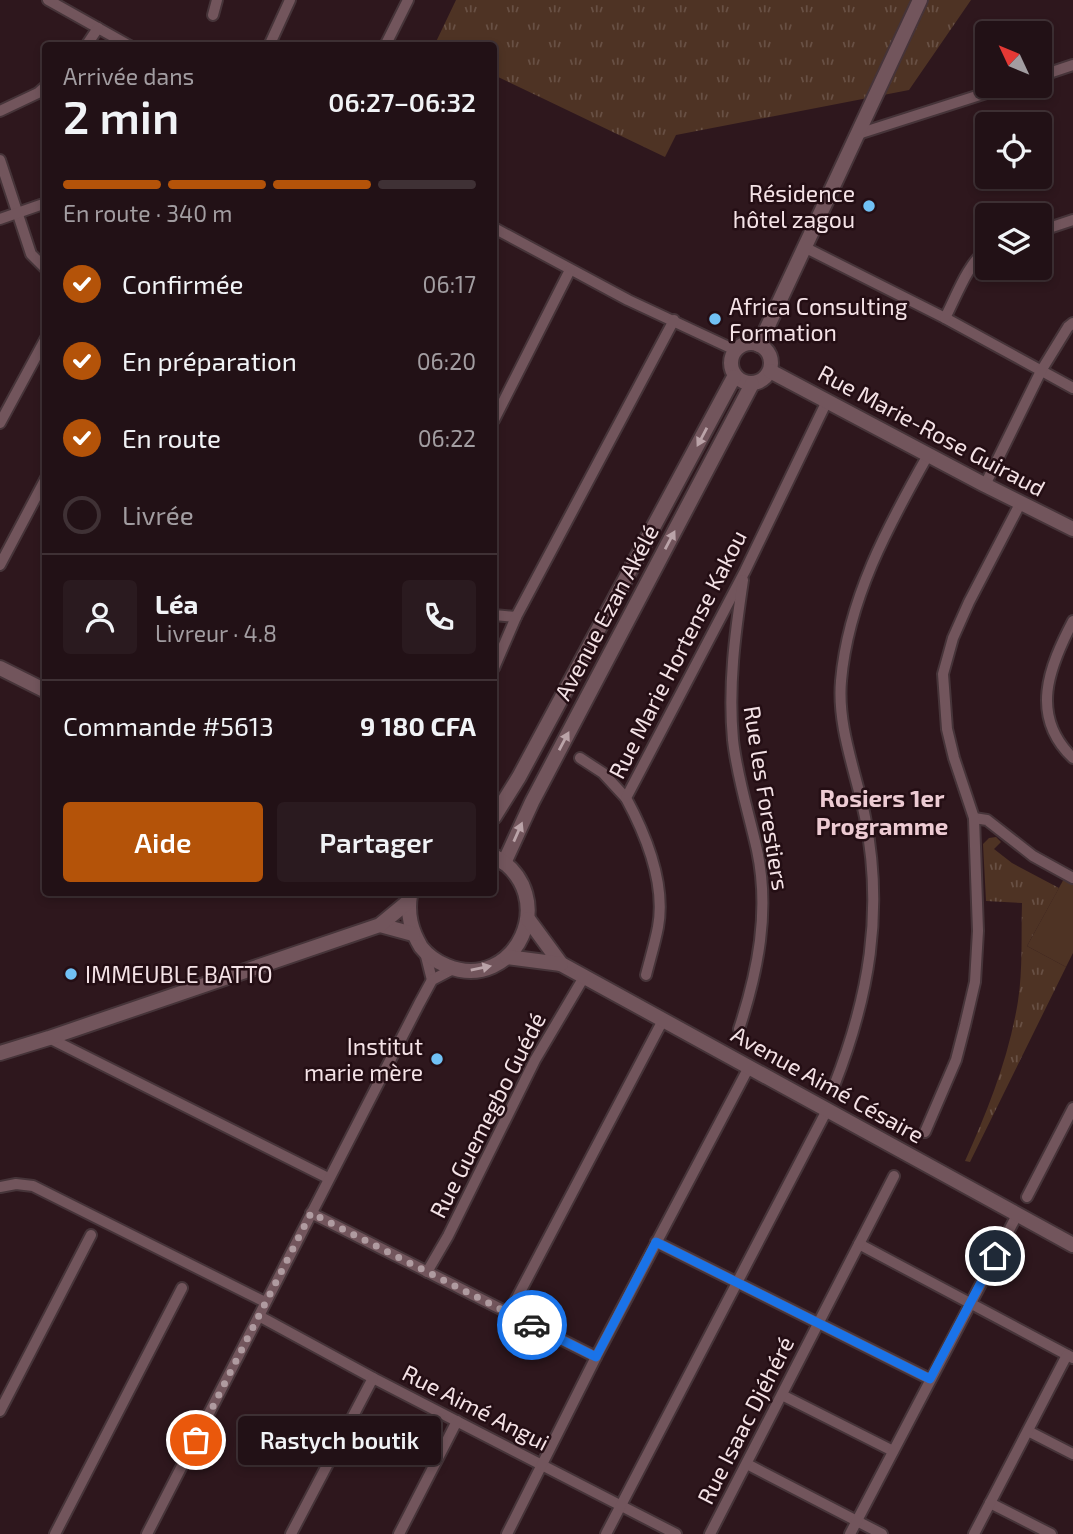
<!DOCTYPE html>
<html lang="fr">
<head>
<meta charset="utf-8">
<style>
	:root { --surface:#221116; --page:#2a1a1f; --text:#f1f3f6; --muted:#a29da1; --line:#3f3135; --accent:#b45309 }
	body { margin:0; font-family:"Exo 2",sans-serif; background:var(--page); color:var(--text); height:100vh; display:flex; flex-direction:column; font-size:26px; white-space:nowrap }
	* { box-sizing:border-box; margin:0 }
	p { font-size:23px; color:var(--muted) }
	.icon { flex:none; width:38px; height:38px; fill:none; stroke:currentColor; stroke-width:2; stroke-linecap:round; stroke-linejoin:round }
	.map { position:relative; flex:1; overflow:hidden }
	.drawer { position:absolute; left:42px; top:42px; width:455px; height:854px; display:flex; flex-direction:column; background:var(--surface); border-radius:7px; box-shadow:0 4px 10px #0003,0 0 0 2px var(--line) }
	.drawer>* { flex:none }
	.needle { width:46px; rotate:314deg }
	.tools { position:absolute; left:975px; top:21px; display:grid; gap:14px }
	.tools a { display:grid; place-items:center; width:77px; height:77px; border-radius:7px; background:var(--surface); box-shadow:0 4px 10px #0003,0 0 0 2px var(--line); font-size:35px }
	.pin { position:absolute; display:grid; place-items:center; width:60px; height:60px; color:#fff; margin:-30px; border:4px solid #fff; border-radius:50%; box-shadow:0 2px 7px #0007 }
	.courier { position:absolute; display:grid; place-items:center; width:70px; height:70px; margin:-35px; border:5px solid #1a73e8; border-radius:50%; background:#fff; color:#222; box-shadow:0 2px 9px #0007 }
	.bubble { position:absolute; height:49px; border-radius:7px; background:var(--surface); box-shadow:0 4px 10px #0003,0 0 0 2px var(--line); font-size:23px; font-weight:600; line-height:49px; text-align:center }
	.headline em { font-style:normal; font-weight:600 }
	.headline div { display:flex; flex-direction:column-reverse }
	.headline { display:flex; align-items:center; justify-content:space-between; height:119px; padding:0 21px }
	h1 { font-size:46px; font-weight:600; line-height:52px }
	.bar { display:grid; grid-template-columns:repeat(4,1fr); gap:10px 7px; align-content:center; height:84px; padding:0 21px }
	.bar i { height:9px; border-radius:5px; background:var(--line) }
	.bar .active { background:var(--accent) }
	.bar p { grid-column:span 4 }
	.line { display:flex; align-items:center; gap:18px; padding:0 21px; border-top:2px solid var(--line) }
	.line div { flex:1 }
	.round { display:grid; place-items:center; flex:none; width:74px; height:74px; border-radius:7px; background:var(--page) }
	ol { padding:0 21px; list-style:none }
	li { display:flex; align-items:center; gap:21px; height:77px }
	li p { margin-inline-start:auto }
	li .icon { padding:7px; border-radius:50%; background:var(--accent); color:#fff; stroke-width:4 }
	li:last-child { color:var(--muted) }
	li i { width:38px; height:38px; border:4px solid var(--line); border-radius:50% }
	.cta { display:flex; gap:14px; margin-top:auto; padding:14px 21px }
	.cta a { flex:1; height:80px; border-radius:7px; background:var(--accent); color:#fff; font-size:28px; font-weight:600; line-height:80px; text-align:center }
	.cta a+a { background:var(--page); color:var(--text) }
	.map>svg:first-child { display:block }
	.grass { fill:url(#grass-tufts) }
	.pitch { fill:#4e3324 }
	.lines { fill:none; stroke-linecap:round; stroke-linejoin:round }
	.minor-casing { stroke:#463439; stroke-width:14 }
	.tertiary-casing { stroke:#463439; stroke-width:18 }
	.minor { stroke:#72555c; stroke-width:10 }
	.tertiary { stroke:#72555c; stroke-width:14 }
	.oneway { fill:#baa3a8 }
	.done { stroke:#af9ba0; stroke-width:7; stroke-dasharray:0 12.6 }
	.route { stroke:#1a73e8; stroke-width:9 }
	.poi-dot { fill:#71c1f5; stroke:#240e14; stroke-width:2.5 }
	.labels { text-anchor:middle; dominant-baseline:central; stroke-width:5; stroke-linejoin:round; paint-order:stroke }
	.poi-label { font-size:23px; fill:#f4e2e6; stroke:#240e14; text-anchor:end }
	.street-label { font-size:23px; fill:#f4e2e6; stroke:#240e14 }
	.neighbourhood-label { font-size:24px; font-weight:bold; fill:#edcbd3; stroke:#240e14 }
</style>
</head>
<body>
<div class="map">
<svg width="1073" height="1534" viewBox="0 0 1073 1534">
	<defs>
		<pattern id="grass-tufts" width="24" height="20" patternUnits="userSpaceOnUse" patternTransform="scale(1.75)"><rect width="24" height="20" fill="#4e3324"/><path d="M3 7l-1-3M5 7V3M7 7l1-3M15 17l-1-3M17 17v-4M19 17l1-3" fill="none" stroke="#685044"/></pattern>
	</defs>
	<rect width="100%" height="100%" fill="#2e171d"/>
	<g class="grass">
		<polygon points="456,0 971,0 909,90 676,135 665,157 494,75 494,46 434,46"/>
		<path d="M996,837L1001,842L994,849L1012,863L1059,888L1027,946L1066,967L970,1162L965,1161C988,1110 1009,1057 1018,1001C1023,969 1021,935 1022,903L986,901L983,844L989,838Z"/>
	</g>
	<polygon class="pitch" points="1066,875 1073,879 1073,953 1066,967 1027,946"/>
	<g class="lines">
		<g class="minor-casing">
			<g id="minor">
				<polyline points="48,0 130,46"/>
				<polyline points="213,15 217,0"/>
				<polyline points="86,46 98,28"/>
				<polyline points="269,46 290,0"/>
				<polyline points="385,46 408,0"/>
				<polyline points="1040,76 1073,65"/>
				<polyline points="0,111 38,93 46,86"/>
				<polyline points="858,134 1008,86"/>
				<polyline points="0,160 31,254 46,269"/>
				<polyline points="0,219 46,203"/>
				<polyline points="494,228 628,300 735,350"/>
				<polyline points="1040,231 1073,220"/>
				<polyline points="806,248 945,318 1073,388"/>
				<path d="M945,318C957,295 967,265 987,249"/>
				<polyline points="494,420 570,270"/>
				<polyline points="0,423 46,338"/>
				<polyline points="985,485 1041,371 1068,327 1073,323"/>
				<polyline points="0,565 46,478"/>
				<polyline points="494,615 516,617"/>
				<path d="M1073,621C1049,667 1029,716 1073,758"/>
				<polyline points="494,668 516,617 674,320"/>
				<polyline points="580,758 603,773 626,798"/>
				<polyline points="974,818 987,820 1033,856 1073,878"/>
				<polyline points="425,952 432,980"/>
				<path d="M646,975C650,959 655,943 658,927C666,883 646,835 626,798L745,571L827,401"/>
				<path d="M739,1029C758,971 770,911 757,850C749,814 737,777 733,740C728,686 735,634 743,580"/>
				<polyline points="49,1038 328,1178"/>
				<path d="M834,1086C869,997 884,912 865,817C856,772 837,727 841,681C848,599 888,526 928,455"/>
				<polyline points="925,1132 956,1060 965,1025 975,982 978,931 974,818 954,758 947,729 943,674 953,638 969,602 1021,502"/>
				<polyline points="0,1187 16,1184 33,1186 265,1302"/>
				<polyline points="1027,1197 1073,1108"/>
				<polyline points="311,1213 596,1357"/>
				<polyline points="656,1242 930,1379"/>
				<polyline points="859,1244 1073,1358"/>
				<polyline points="427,1272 448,1236 535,1060 584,977"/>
				<polyline points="509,1313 663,1020"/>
				<polyline points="259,1316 373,1378 676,1534"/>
				<polyline points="782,1395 893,1451"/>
				<polyline points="0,1411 91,1235"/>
				<polyline points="1028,1431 1073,1454"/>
				<polyline points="747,1464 882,1534"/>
				<polyline points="990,1503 1051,1534"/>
				<polyline points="55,1534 182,1288"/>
				<polyline points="147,1534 419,1004 432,980 453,969"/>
				<polyline points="291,1534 373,1378"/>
				<polyline points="399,1534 457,1421"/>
				<polyline points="507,1534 596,1357 749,1067"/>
				<polyline points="606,1534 827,1110"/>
				<polyline points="710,1534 894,1176"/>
				<polyline points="850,1534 1017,1215"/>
				<polyline points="974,1534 1067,1355"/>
			</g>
		</g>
		<g class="tertiary-casing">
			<g id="tertiary">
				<circle cx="751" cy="363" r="20"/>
				<polyline points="759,345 920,0"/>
				<polyline points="770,371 985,485 1073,529"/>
				<polyline points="0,668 46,691"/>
				<polyline points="494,817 519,777 734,377"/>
				<polyline points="504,863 532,802 752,384"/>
				<path d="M410,895C407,915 411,930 421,947C428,956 437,962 447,966C515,994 563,895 494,856"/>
				<polyline points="528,919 561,964 1073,1245"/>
				<polyline points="380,925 413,934"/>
				<polyline points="507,957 561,964"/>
				<polyline points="0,1053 49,1038 380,925 409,901"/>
			</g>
		</g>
		<use href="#minor" class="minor"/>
		<use href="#tertiary" class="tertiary"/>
	</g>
	<defs><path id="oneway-solid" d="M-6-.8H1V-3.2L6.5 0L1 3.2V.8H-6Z" transform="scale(1.75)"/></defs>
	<g class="oneway">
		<use href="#oneway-solid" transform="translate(702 437) rotate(118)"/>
		<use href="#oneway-solid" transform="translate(670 540) rotate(-62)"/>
		<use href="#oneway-solid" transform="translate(564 741) rotate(-62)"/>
		<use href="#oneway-solid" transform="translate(518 832) rotate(-66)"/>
		<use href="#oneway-solid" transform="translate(481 968) rotate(-12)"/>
	</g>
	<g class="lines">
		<polyline class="done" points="196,1440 311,1213 532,1325"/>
		<polyline class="route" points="532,1325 596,1357 656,1242 930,1379 995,1256"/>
	</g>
	<g class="poi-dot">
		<circle cx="869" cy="206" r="7"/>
		<circle cx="715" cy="319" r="7"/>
		<circle cx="71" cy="974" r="7"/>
		<circle cx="437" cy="1059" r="7"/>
	</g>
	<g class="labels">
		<g class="poi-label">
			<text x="855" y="193">Résidence<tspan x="855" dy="26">hôtel zagou</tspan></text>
			<text x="729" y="306" text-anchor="start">Africa Consulting<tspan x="729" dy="26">Formation</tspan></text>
			<text x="85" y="974" text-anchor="start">IMMEUBLE BATTO</text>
			<text x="423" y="1046">Institut<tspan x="423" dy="26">marie mère</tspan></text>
		</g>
		<g class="street-label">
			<text transform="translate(932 430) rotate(28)">Rue Marie-Rose Guiraud</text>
			<text transform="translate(606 612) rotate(-62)">Avenue Ezan Akélé</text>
			<text transform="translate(677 654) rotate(-63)">Rue Marie Hortense Kakou</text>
			<text transform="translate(767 798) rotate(81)">Rue les Forestiers</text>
			<text transform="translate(828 1084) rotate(29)">Avenue Aimé Césaire</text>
			<text transform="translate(487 1115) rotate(-63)">Rue Guemegbo Guédé</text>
			<text transform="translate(476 1407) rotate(27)">Rue Aimé Angui</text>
			<text transform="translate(745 1420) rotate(-63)">Rue Isaac Djéhéré</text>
		</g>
		<g class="neighbourhood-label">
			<text x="882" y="797">Rosiers 1er<tspan x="882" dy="28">Programme</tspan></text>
		</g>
	</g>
</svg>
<div class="tools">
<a><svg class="needle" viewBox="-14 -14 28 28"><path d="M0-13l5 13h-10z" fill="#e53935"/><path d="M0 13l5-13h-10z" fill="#a29da1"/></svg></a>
<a><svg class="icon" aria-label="locate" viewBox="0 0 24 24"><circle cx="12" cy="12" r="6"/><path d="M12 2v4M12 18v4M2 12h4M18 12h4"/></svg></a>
<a><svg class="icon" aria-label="layers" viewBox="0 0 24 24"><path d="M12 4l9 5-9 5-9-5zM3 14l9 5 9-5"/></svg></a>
</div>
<div class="pin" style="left:196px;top:1440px;background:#ea580c"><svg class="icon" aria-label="bag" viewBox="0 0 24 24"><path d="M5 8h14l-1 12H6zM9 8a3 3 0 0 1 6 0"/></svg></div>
<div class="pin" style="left:995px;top:1256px;background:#1f2937"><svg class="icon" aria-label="home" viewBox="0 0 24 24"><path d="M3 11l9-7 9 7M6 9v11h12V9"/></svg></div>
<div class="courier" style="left:532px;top:1325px"><svg class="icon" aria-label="car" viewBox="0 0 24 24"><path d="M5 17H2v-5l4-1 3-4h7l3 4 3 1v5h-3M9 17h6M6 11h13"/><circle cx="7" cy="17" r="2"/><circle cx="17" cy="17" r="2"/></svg></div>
<div class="bubble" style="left:238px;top:1416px;width:203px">Rastych boutik</div>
<section class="drawer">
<div class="headline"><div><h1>2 min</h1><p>Arrivée dans</p></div><em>06:27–06:32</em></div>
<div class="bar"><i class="active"></i><i class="active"></i><i class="active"></i><i></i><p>En route · 340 m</p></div>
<ol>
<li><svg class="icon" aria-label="check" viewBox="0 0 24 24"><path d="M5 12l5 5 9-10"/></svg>Confirmée<p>06:17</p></li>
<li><svg class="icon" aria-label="check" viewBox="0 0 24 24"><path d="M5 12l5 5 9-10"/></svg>En préparation<p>06:20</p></li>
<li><svg class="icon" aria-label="check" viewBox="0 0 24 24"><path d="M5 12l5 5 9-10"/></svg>En route<p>06:22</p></li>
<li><i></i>Livrée</li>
</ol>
<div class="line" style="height:126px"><a class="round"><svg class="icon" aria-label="person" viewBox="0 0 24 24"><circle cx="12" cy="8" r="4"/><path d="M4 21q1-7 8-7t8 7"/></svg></a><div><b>Léa</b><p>Livreur · 4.8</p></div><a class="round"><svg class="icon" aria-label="phone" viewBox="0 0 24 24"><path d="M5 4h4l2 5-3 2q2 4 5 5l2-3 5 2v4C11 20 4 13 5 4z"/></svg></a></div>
<div class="line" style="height:91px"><div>Commande #5613</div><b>9 180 CFA</b></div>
<div class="cta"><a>Aide</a><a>Partager</a></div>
</section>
</div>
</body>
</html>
